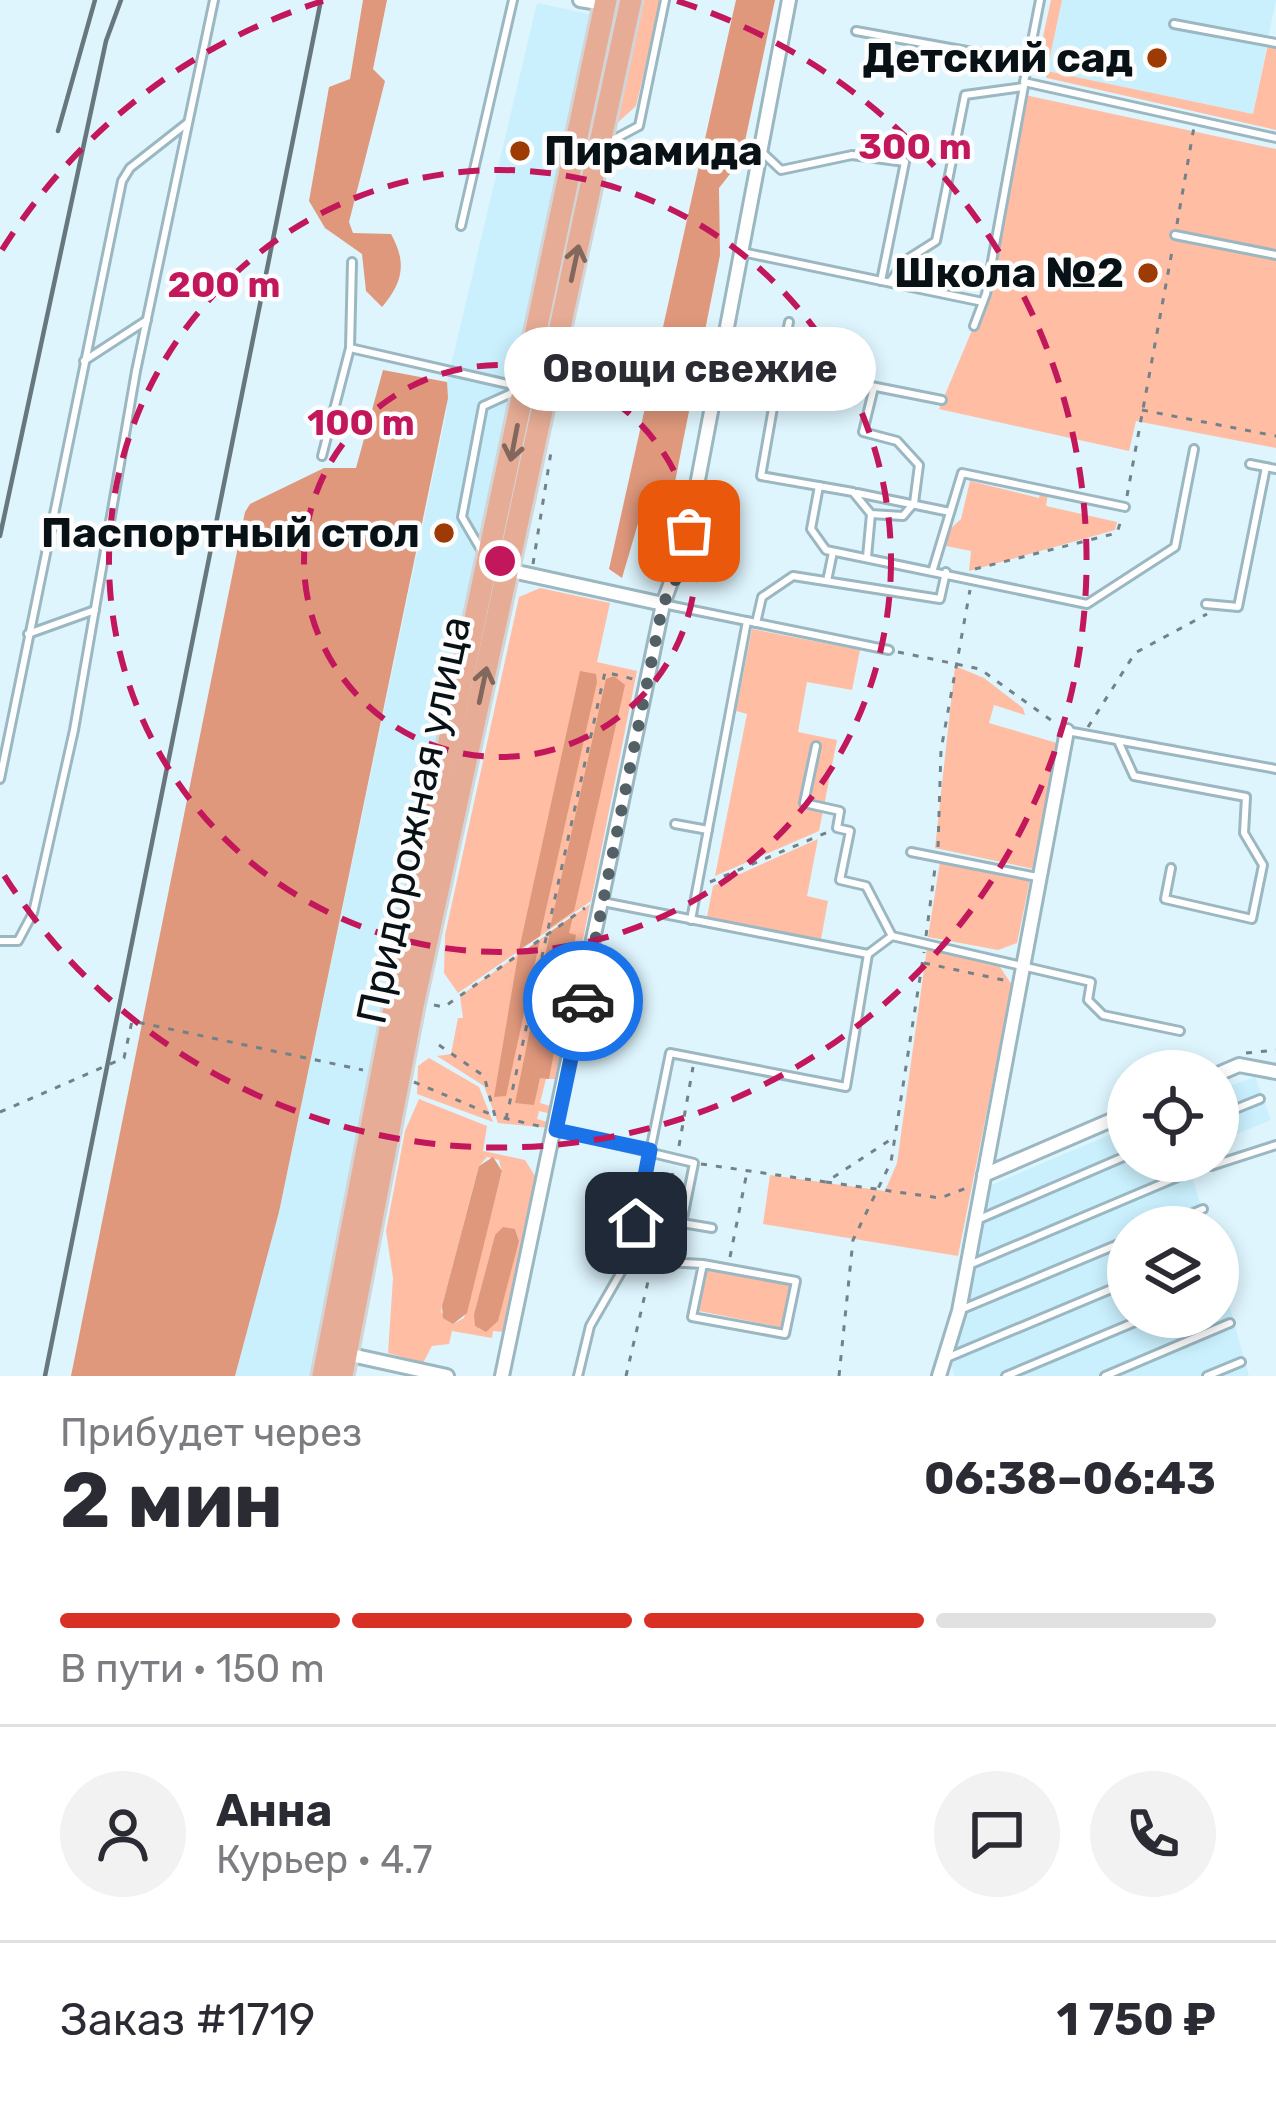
<!DOCTYPE html>
<html lang="ru">
<head>
<meta charset="utf-8">
<style>
	:root { --surface:#fff; --page:#f2f2f3; --text:#2b2b33; --muted:#7c7c81; --line:#e1e1e2; --accent:#d93025 }
	body { margin:0; font-family:Rubik,sans-serif; background:var(--page); color:var(--text); height:100vh; display:flex; flex-direction:column; font-size:45px; white-space:nowrap }
	* { box-sizing:border-box; margin:0 }
	p { font-size:39px; color:var(--muted) }
	.icon { flex:none; width:66px; height:66px; fill:none; stroke:currentColor; stroke-width:2; stroke-linecap:round; stroke-linejoin:round }
	.map { position:relative; height:1376px; overflow:hidden }
	.details { display:flex; flex-direction:column; background:var(--surface); flex:1 }
	.details>* { flex:none }
	.buttons { position:absolute; left:1107px; top:1050px; display:grid; gap:24px }
	.buttons a { display:grid; place-items:center; width:132px; height:132px; border-radius:50%; background:var(--surface); box-shadow:0 6px 18px #0003; font-size:60px }
	.pin { position:absolute; display:grid; place-items:center; width:102px; height:102px; color:#fff; margin:-51px; border-radius:24px; box-shadow:0 6px 18px #0006 }
	.courier { position:absolute; display:grid; place-items:center; width:120px; height:120px; margin:-60px; border:9px solid #1a73e8; border-radius:50%; background:#fff; color:#222; box-shadow:0 3px 15px #0007 }
	.bubble { position:absolute; height:84px; border-radius:42px; background:var(--surface); box-shadow:0 6px 18px #0003; font-size:39px; font-weight:700; line-height:84px; text-align:center }
	.overview em { font-style:normal; font-weight:700 }
	.overview div { display:flex; flex-direction:column-reverse }
	.overview { display:flex; align-items:center; justify-content:space-between; height:204px; padding:0 60px }
	h1 { font-size:78px; font-weight:700; line-height:90px }
	.bar { display:grid; grid-template-columns:repeat(4,1fr); gap:18px 12px; align-content:center; height:144px; padding:0 60px }
	.bar i { height:15px; border-radius:9px; background:var(--line) }
	.bar .current { background:var(--accent) }
	.bar p { grid-column:span 4 }
	.line { display:flex; align-items:center; gap:30px; padding:0 60px; border-top:3px solid var(--line) }
	.line div { flex:1 }
	.round { display:grid; place-items:center; flex:none; width:126px; height:126px; border-radius:63px; background:var(--page) }
	.map>svg:first-child { display:block }
	.built { fill:#caf0fd }
	.green { fill:#ffbda4; fill-rule:evenodd }
	.forest { fill:#df987c }
	.lines { fill:none; stroke-linecap:round; stroke-linejoin:round }
	.lane-casing { stroke:#9bb7c1; stroke-width:12 }
	.street-casing { stroke:#9bb7c1; stroke-width:18 }
	.primary-casing { stroke:#d3d4d5; stroke-width:27 }
	.path { stroke:#728288; stroke-width:3; stroke-dasharray:6 9; stroke-linecap:butt }
	.lane { stroke:#fff; stroke-width:6 }
	.street { stroke:#fff; stroke-width:12 }
	.primary { stroke:#e6ac95; stroke-width:21 }
	.rail { stroke:#67777d; stroke-width:4.5 }
	.oneway { stroke:#82675c }
	.done { stroke:#536167; stroke-width:12; stroke-dasharray:0 21.6 }
	.route { stroke:#1a73e8; stroke-width:15 }
	.ring { fill:none; stroke:#c2185b; stroke-width:6; stroke-dasharray:21 15 }
	.poi-dot { fill:#9e3a03; stroke:#fdfdfd; stroke-width:4.5 }
	.labels { text-anchor:middle; dominant-baseline:central; stroke-width:9; stroke-linejoin:round; paint-order:stroke }
	.poi-label { font-size:42px; font-weight:bold; fill:#081216; stroke:#fdfdfd; text-anchor:end }
	.street-label { font-size:42px; fill:#081216; stroke:#fdfdfd }
	.centre { fill:#c2185b; stroke:#fdfdfd; stroke-width:6 }
	.ring-label { font-size:36px; text-anchor:middle; font-weight:bold; fill:#c2185b; stroke:#fdfdfd; stroke-width:9; stroke-linejoin:round; paint-order:stroke }
</style>
</head>
<body>
<div class="map">
<svg width="1276" height="1376" viewBox="0 0 1276 1376">
	<rect width="100%" height="100%" fill="#def5fd"/>
	<g class="built">
		<polygon points="1062,0 1276,0 1253,114 1047,71"/>
		<polygon points="537,3 589,14 316,1376 235,1376 279,1212 446,414 447,382"/>
		<polygon points="1255,1077 1271,1120 1218,1142 1218,1090"/>
		<polygon points="1128,1127 1128,1161 1205,1161 1189,1168 1208,1227 1128,1227 1128,1317 1218,1317 1218,1265 1249,1376 955,1376 951,1365 989,1186"/>
	</g>
	<g class="green">
		<polygon points="639,0 659,0 660,5 636,106 614,126"/>
		<polygon points="1051,0 1062,0 1047,71 1253,114 1268,44 1276,46 1276,130 1047,78 1037,64"/>
		<polygon points="1025,95 1276,149 1276,448 1136,421 1129,451 939,409 983,304"/>
		<polygon points="970,481 1039,498 1041,491 1048,493 1046,506 1117,522 1115,530 969,571 971,551 946,546 948,531 961,519"/>
		<polygon points="540,588 610,603 597,662 637,671 591,901 458,993 444,973 445,935 519,597"/>
		<polygon points="752,629 860,650 852,690 807,682 798,732 837,740 819,831 715,876 747,714 736,711"/>
		<polygon points="955,666 984,678 1023,708 1025,715 994,705 989,723 1057,743 1034,869 935,848"/>
		<polygon points="818,839 807,896 828,901 821,939 707,917 713,886"/>
		<polygon points="940,862 1030,879 1017,943 998,950 928,937"/>
		<polygon points="590,904 555,1079 546,1079 540,1103 554,1107 552,1114 539,1111 537,1119 551,1123 550,1128 498,1123 484,1086 437,1056 451,1054 458,1018 463,1018 460,996"/>
		<polygon points="927,948 998,964 1012,985 958,1256 763,1224 770,1175 885,1191 897,1163"/>
		<polygon points="429,1058 479,1087 493,1122 417,1094 418,1066"/>
		<path d="M419,1099L487,1126L483,1151L525,1160L537,1179L505,1332L493,1331L492,1338L452,1331L449,1344L432,1346L423,1363L388,1353L393,1278L386,1231L405,1131ZM487,1157L499,1160L502,1172L464,1318L453,1324L441,1312L442,1306L479,1166ZM515,1229L519,1241L480,1330L474,1314L495,1235Z"/>
		<polygon points="708,1264 793,1281 784,1328 699,1311"/>
	</g>
	<g class="forest">
		<path d="M363,0H387L373,69L385,81L349,222L353,233L391,234C407,263 403,282 382,307L366,291L362,254L325,228L309,201L329,87L350,79Z"/>
		<polygon points="736,0 775,0 741,160 719,188 720,255 669,512 639,520 622,578 609,569"/>
		<polygon points="383,370 447,382 448,398 279,1212 235,1376 71,1376 245,512 250,504 324,468 356,468"/>
		<polygon points="580,671 596,674 597,682 540,936 519,950"/>
		<polygon points="614,676 625,685 574,911 550,928 606,679"/>
		<polygon points="573,916 569,933 576,935 549,1079 540,1078 534,1105 515,1103 550,932"/>
		<polygon points="540,940 506,1096 494,1097 518,955"/>
		<polygon points="493,1157 502,1171 467,1313 453,1324 443,1318 442,1306 479,1166"/>
		<polygon points="503,1227 515,1229 519,1241 498,1321 486,1332 475,1326 474,1314 495,1235"/>
	</g>
	<g class="lines">
		<g class="lane-casing">
			<g id="lane">
				<polyline points="1040,0 1024,82 1276,138"/>
				<polyline points="1174,24 1276,43"/>
				<polyline points="856,31 1028,62"/>
				<polyline points="609,142 639,126 665,0"/>
				<polyline points="763,153 781,170 852,155 905,162 881,281"/>
				<polyline points="461,226 513,0"/>
				<polyline points="1175,235 1276,255"/>
				<polyline points="742,252 983,302"/>
				<polyline points="890,282 906,260 936,241 965,95 1023,87"/>
				<polyline points="789,322 780,368 942,400"/>
				<polyline points="974,326 986,294 1024,86"/>
				<polyline points="350,348 521,387"/>
				<polyline points="84,361 147,320"/>
				<polyline points="780,368 761,476 853,492 871,514 903,516 914,503 919,465 897,441 863,432 874,387"/>
				<polyline points="322,456 350,348 352,262"/>
				<polyline points="1250,464 1276,469"/>
				<polyline points="819,486 811,529 826,550 1087,604 1175,547 1194,449"/>
				<polyline points="857,493 950,512"/>
				<polyline points="483,553 462,517 483,406 516,391"/>
				<polyline points="867,557 871,514"/>
				<polyline points="933,569 962,473 1125,507"/>
				<polyline points="827,581 833,552"/>
				<polyline points="663,604 889,650"/>
				<polyline points="1206,604 1238,607 1266,467"/>
				<polyline points="756,623 762,597 793,576 940,599 946,572"/>
				<polyline points="28,634 95,610"/>
				<polyline points="1067,731 1276,769"/>
				<polyline points="1118,741 1134,776 1246,797 1244,833 1263,865 1252,919 1165,899 1171,868"/>
				<polyline points="816,746 804,803 840,811 837,828 850,831 840,880 866,886 892,936"/>
				<polyline points="0,779 122,181 130,168 186,124"/>
				<polyline points="675,824 708,830"/>
				<polyline points="911,852 1037,877"/>
				<polyline points="603,902 868,954 892,936 1091,982 1088,1000 1103,1015 1180,1031"/>
				<polyline points="691,920 747,621"/>
				<polyline points="0,941 18,941 33,913 74,730 136,371 214,0"/>
				<polyline points="1218,1116 1260,1099"/>
				<polyline points="556,1130 694,1163 682,1223 712,1228"/>
				<polyline points="1211,1166 1276,1145"/>
				<polyline points="977,1220 1128,1155"/>
				<polyline points="1159,1227 1203,1209"/>
				<polyline points="628,1260 703,1264 796,1281 785,1334 692,1317 703,1264"/>
				<polyline points="969,1265 1187,1173"/>
				<polyline points="1218,1287 1219,1287"/>
				<polyline points="960,1310 1128,1240"/>
				<polyline points="949,1357 1128,1282"/>
				<polyline points="578,1376 590,1326 628,1260 670,1053 846,1087 868,954"/>
				<polyline points="1006,1376 1147,1317"/>
				<polyline points="1105,1376 1230,1323"/>
				<polyline points="1207,1376 1241,1362"/>
			</g>
		</g>
		<g class="street-casing">
			<g id="street">
				<polyline points="580,0 605,4"/>
				<polyline points="508,570 663,604"/>
				<polyline points="1218,1074 1239,1065 1276,1072"/>
				<polyline points="984,1175 1128,1113"/>
				<polyline points="342,1353 447,1376"/>
				<polyline points="502,1376 663,604 687,538 789,0"/>
				<polyline points="939,1376 959,1311 1067,731"/>
			</g>
		</g>
		<g class="primary-casing">
			<g id="primary">
				<polyline points="323,1376 410,926 606,0"/>
				<polyline points="342,1376 413,1006 631,0"/>
			</g>
		</g>
		<g class="path">
			<polyline points="1177,224 1194,127"/>
			<polyline points="1142,410 1276,436"/>
			<polyline points="1127,496 1173,246"/>
			<polyline points="533,564 551,452"/>
			<polyline points="975,569 1117,533 1122,517"/>
			<polyline points="898,652 980,669 1055,723"/>
			<polyline points="1088,727 1135,653 1207,614"/>
			<polyline points="938,847 941,750 970,590"/>
			<polyline points="710,882 828,832"/>
			<polyline points="926,936 935,868"/>
			<polyline points="924,963 1008,981"/>
			<polyline points="434,1005 444,1007 585,908"/>
			<polyline points="439,1045 484,1076 495,1116 539,1126"/>
			<polyline points="1246,1053 1276,1050"/>
			<polyline points="414,1082 495,1116"/>
			<polyline points="0,1112 124,1058 132,1021 363,1070"/>
			<polyline points="506,1119 605,672 633,679"/>
			<polyline points="679,1146 693,1067"/>
			<polyline points="701,1164 826,1182 893,1138"/>
			<polyline points="826,1182 940,1198 972,1186"/>
			<polyline points="655,1252 674,1168"/>
			<polyline points="730,1257 747,1172"/>
			<polyline points="626,1376 650,1273"/>
			<polyline points="839,1376 853,1240 891,1162 924,952"/>
		</g>
		<use href="#lane" class="lane"/>
		<use href="#street" class="street"/>
		<use href="#primary" class="primary"/>
		<g class="rail">
			<polyline points="58,131 95,0"/>
			<polyline points="0,536 106,41 121,0"/>
			<polyline points="45,1376 321,0"/>
		</g>
	</g>
	<defs><path id="oneway-shaft" d="M-6 0H5M1.5-3L5.5 0L1.5 3" fill="none" stroke-width="1.6" stroke-linecap="round" stroke-linejoin="round" transform="scale(3)"/></defs>
	<g class="oneway">
		<use href="#oneway-shaft" transform="translate(575 263) rotate(-78)"/>
		<use href="#oneway-shaft" transform="translate(514 443) rotate(101)"/>
		<use href="#oneway-shaft" transform="translate(483 685) rotate(-78)"/>
	</g>
	<g class="lines">
		<polyline class="done" points="583,1001 663,604 676,579 689,531"/>
		<polyline class="route" points="583,1001 556,1130 650,1150 636,1223"/>
	</g>
	<g class="ring">
		<circle cx="500" cy="561" r="196"/>
		<circle cx="500" cy="561" r="391"/>
		<path d="M2 250A587 587 0 0 1 323 1M677 1A587 587 0 1 1 2 872"/>
	</g>
	<g class="poi-dot">
		<circle cx="1157" cy="58" r="12"/>
		<circle cx="520" cy="151" r="12"/>
		<circle cx="1148" cy="273" r="12"/>
		<circle cx="444" cy="533" r="12"/>
	</g>
	<g class="labels">
		<g class="poi-label">
			<text x="1133" y="58">Детский сад</text>
			<text x="544" y="151" text-anchor="start">Пирамида</text>
			<text x="1124" y="273">Школа №2</text>
			<text x="420" y="533">Паспортный стол</text>
		</g>
		<g class="street-label">
			<text transform="translate(414 820) rotate(-78)">Придорожная улица</text>
		</g>
	</g>
	<circle cx="500" cy="561" r="18" class="centre"/>
	<g class="ring-label">
		<text x="915" y="159">300 m</text>
		<text x="224" y="297">200 m</text>
		<text x="361" y="435">100 m</text>
	</g>
</svg>
<div class="buttons">
<a><svg class="icon" aria-label="locate" viewBox="0 0 24 24"><circle cx="12" cy="12" r="6"/><path d="M12 2v4M12 18v4M2 12h4M18 12h4"/></svg></a>
<a><svg class="icon" aria-label="layers" viewBox="0 0 24 24"><path d="M12 4l9 5-9 5-9-5zM3 14l9 5 9-5"/></svg></a>
</div>
<div class="pin" style="left:689px;top:531px;background:#ea580c"><svg class="icon" aria-label="bag" viewBox="0 0 24 24"><path d="M5 8h14l-1 12H6zM9 8a3 3 0 0 1 6 0"/></svg></div>
<div class="pin" style="left:636px;top:1223px;background:#1f2937"><svg class="icon" aria-label="home" viewBox="0 0 24 24"><path d="M3 11l9-7 9 7M6 9v11h12V9"/></svg></div>
<div class="courier" style="left:583px;top:1001px"><svg class="icon" aria-label="car" viewBox="0 0 24 24"><path d="M5 17H2v-5l4-1 3-4h7l3 4 3 1v5h-3M9 17h6M6 11h13"/><circle cx="7" cy="17" r="2"/><circle cx="17" cy="17" r="2"/></svg></div>
<div class="bubble" style="left:504px;top:327px;width:372px">Овощи свежие</div>
</div>
<section class="details">
<div class="overview"><div><h1>2 мин</h1><p>Прибудет через</p></div><em>06:38–06:43</em></div>
<div class="bar"><i class="current"></i><i class="current"></i><i class="current"></i><i></i><p>В пути · 150 m</p></div>
<div class="line" style="height:216px"><a class="round"><svg class="icon" aria-label="person" viewBox="0 0 24 24"><circle cx="12" cy="8" r="4"/><path d="M4 21q1-7 8-7t8 7"/></svg></a><div><b>Анна</b><p>Курьер · 4.7</p></div><a class="round"><svg class="icon" aria-label="chat" viewBox="0 0 24 24"><path d="M4 5h16v11H9l-5 4z"/></svg></a><a class="round"><svg class="icon" aria-label="phone" viewBox="0 0 24 24"><path d="M5 4h4l2 5-3 2q2 4 5 5l2-3 5 2v4C11 20 4 13 5 4z"/></svg></a></div>
<div class="line" style="height:156px"><div>Заказ #1719</div><b>1 750 ₽</b></div>
</section>
</body>
</html>
